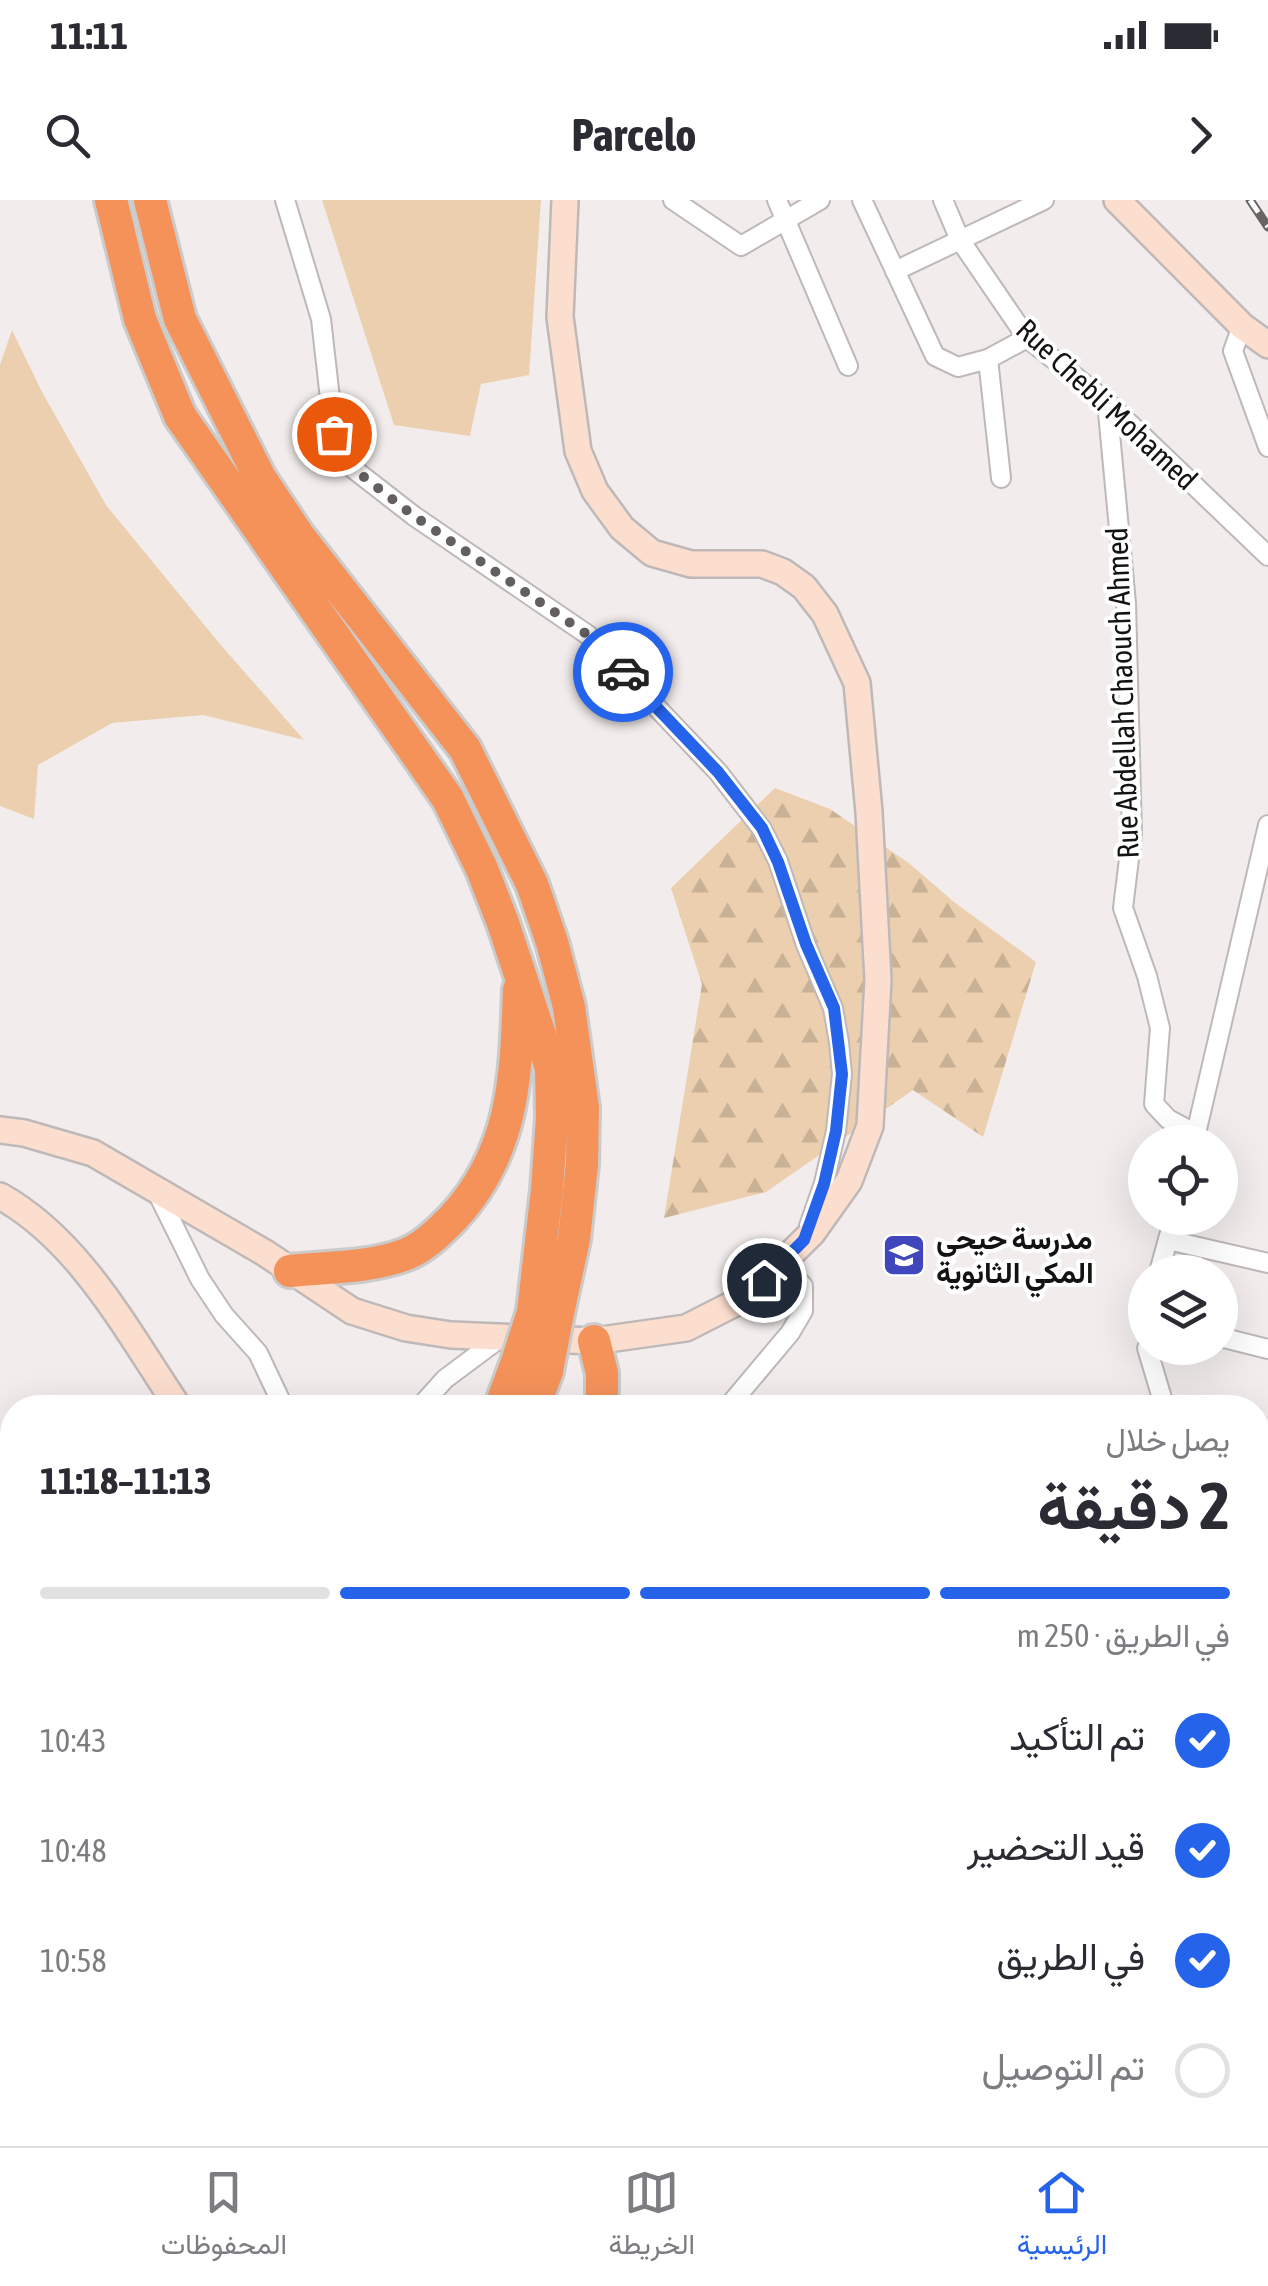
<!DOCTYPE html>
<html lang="ar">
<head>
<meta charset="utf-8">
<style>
	:root { --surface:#fff; --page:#f2f2f3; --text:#2b2b33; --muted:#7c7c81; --line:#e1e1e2; --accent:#2563eb }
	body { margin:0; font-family:"Asap Condensed",Vazirmatn,sans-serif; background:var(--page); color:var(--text); direction:rtl; height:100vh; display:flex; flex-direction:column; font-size:38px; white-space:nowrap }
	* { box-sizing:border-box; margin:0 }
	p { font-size:32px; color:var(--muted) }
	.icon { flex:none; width:55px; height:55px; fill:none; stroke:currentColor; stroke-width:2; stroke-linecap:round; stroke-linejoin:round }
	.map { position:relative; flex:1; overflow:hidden; direction:ltr }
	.drawer { position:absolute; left:0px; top:1195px; width:1270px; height:752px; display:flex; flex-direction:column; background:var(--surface); border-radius:40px 40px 0 0; box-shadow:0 10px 40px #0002; direction:rtl }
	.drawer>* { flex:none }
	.fabs { position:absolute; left:1128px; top:925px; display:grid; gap:20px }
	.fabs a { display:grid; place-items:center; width:110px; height:110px; border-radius:50%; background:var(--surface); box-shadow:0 10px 40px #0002; font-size:50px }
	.pin { position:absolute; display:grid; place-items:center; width:85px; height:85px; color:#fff; margin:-42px; border:5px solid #fff; border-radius:50%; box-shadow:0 2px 10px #0007 }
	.courier { position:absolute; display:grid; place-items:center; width:100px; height:100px; margin:-50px; border:8px solid #2563eb; border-radius:50%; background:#fff; color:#222; box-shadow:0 2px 12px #0007 }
	.head em { font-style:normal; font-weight:700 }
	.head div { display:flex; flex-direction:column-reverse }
	.head { display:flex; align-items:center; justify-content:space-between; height:170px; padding:0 40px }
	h1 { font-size:65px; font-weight:700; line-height:75px }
	.bar { display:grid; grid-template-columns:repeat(4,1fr); gap:15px 10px; align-content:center; height:120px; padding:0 40px }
	.bar i { height:12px; border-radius:8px; background:var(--line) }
	.bar .on { background:var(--accent) }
	.bar p { grid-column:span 4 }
	ol { padding:0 40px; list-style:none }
	li { display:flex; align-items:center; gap:30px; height:110px }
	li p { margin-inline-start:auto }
	li .icon { padding:10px; border-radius:50%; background:var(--accent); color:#fff; stroke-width:4 }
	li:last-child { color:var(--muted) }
	li i { width:55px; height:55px; border:5px solid var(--line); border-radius:50% }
	.status { display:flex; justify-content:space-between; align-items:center; height:70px; padding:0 50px; background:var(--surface); direction:ltr }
	.status svg { height:28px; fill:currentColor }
	header { display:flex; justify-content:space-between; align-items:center; height:130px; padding:0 40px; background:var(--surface); font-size:45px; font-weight:700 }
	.menu { display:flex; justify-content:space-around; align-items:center; height:140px; border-top:2px solid var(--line); background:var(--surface); font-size:28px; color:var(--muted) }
	.menu a { display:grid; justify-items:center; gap:5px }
	.menu .on { color:var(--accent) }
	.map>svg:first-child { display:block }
	.forest { fill:url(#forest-firs) }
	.park { fill:#ebcfae }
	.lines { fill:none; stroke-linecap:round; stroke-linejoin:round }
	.street-casing { stroke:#beb9b8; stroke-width:22 }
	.secondary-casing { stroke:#beb9b8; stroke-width:30 }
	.highway-casing { stroke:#cbcbcb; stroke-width:38 }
	.street { stroke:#fff; stroke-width:18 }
	.secondary { stroke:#fcdece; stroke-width:25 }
	.highway { stroke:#f5925a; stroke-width:32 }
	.rail-casing { stroke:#676463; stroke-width:9 }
	.rail { stroke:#fff; stroke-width:5; stroke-dasharray:15; stroke-linecap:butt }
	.highway-bridge-casing { stroke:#cbcbcb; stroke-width:38; stroke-linecap:butt }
	.highway-bridge { stroke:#f5925a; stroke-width:32 }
	.done { stroke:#625f5e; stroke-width:10; stroke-dasharray:0 18 }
	.route { stroke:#2563eb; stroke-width:12 }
	.labels { text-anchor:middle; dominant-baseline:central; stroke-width:8; stroke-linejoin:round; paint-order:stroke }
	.street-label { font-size:30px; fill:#141312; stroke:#fff }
	.poi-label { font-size:30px; font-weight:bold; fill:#141312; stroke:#fff; text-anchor:start }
</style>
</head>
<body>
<div class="status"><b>11:11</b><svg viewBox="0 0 49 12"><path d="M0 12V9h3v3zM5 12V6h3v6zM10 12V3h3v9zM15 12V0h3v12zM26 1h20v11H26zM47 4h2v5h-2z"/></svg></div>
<header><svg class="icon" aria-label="forward" viewBox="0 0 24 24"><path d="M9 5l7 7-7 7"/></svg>Parcelo<svg class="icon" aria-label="search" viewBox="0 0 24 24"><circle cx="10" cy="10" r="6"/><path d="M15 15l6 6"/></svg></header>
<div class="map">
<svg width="1268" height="1946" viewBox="0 0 1268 1946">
	<defs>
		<pattern id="forest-firs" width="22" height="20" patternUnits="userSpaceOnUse" patternTransform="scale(2.5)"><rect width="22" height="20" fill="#ebcfae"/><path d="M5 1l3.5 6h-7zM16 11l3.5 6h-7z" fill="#c9b195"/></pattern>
	</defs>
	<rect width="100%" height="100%" fill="#f2edec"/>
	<polygon class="forest" points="775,588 830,609 910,664 954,702 1036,762 983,937 913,890 766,992 664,1018 702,784 671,688"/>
	<g class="park">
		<polygon points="322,0 541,0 529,175 481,184 470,236 394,225"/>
		<polygon points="12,130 42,192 106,305 220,444 304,540 203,515 112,523 38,565 34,619 0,606 0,165"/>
		<polygon points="0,1306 12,1336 12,1556 0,1561"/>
	</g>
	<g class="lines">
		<g class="street-casing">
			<g id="street">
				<polyline points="285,0 321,119 334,234 339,250 351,267 414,316 588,435 718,572 762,629 778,661 806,745 833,808 839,842 842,874 836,931 824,983 809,1026"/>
				<polyline points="673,0 741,46 820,0"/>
				<polyline points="777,0 848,166"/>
				<polyline points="862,0 935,156 958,167 988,159 1027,138"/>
				<polyline points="943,0 960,40 1027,138 1107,202 1268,356"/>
				<polyline points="895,71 1044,0"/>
				<polyline points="1242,126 1233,151 1268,247"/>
				<polyline points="988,159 1001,278"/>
				<polyline points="1107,202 1126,403 1132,634 1123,708 1147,776 1160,828 1154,904 1168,919 1196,934"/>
				<polyline points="1194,942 1268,625"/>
				<polyline points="156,990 200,1079 224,1115 258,1153 284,1208"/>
				<polyline points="1168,1040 1268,1063"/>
				<polyline points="1159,1072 1174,1018"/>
				<polyline points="1220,1137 1268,1149"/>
				<polyline points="1147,1148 1165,1208"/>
				<polyline points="419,1208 445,1179 500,1138"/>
				<polyline points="727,1208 790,1133 803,1111 803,1086 782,1062"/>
				<polyline points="1258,1274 1268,1261"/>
				<polyline points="1258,1578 1268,1576"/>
				<polyline points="1258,1720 1268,1718"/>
				<polyline points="1258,1799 1268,1796"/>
				<polyline points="163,1946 164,1935"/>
				<polyline points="1234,1946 1235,1935"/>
			</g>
		</g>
		<g class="secondary-casing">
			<g id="secondary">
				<polyline points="1117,0 1242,126 1268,145"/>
				<polyline points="0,930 24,933 93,953 265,1053 352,1111 406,1128 451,1135 594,1141 686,1128 747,1097 812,1033 849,981 870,926 878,780 869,612 857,483 825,414 804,387 783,372 762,364 691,364 652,353 622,328 595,291 578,251 560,117 565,0"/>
				<path d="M0,996C81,1041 128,1133 179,1208"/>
				<polyline points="1258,1875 1268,1874"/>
				<polyline points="1118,1946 1120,1935"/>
			</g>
		</g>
		<g class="highway-casing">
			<g id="highway">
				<polyline points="111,0 140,119 180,216 448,599 482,669 503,723 551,868 552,918 547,990 533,1112"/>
				<polyline points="150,0 180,119 260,278 298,335 465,549 532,684 552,742 569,807 583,908 582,964 574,1039 558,1113"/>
				<path d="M290,1071C327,1067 368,1068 404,1055C423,1048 438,1033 452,1019C515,952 516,876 519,790"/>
				<polyline points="594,1141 602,1173 602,1208"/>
				<polyline points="500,1208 517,1162"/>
				<polyline points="533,1208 547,1171"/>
				<polyline points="372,1935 405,1946"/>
				<polyline points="465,1935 501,1946"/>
			</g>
		</g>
		<use href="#street" class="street"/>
		<use href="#secondary" class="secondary"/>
		<use href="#highway" class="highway"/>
		<g class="rail-casing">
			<polyline id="rail" points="1250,0 1268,27"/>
		</g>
		<use href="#rail" class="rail"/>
		<g class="highway-bridge-casing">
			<g id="highway-bridge">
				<polyline points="517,1162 533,1112"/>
				<polyline points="547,1171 558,1113"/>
			</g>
		</g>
		<use href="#highway-bridge" class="highway-bridge"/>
	</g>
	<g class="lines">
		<polyline class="done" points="334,234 339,250 351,267 414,316 588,435 623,472"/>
		<polyline class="route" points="623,472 718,572 762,628 778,662 806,744 834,808 842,874 836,931 824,984 804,1040 764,1080"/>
	</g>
	<defs>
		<g id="school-square" transform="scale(2.25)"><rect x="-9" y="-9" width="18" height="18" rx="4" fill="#4046bb" stroke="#fff"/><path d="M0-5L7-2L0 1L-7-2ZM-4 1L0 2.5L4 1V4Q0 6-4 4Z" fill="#fff"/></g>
	</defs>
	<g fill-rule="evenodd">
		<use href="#school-square" x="904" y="1055"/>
	</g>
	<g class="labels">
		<g class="street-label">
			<text transform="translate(1107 204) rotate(43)">Rue Chebli Mohamed</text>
			<text transform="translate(1122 493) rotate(-92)">Rue Abdellah Chaouch Ahmed</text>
		</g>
		<g class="poi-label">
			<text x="936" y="1038">مدرسة حيحي<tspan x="936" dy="34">المكي الثانوية</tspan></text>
		</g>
	</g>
</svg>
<div class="fabs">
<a><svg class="icon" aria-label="locate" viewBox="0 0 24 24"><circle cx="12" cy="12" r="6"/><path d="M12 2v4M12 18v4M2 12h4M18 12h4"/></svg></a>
<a><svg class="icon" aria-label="layers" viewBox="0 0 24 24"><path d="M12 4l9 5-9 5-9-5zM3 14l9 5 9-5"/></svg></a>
</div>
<div class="pin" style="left:334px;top:234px;background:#ea580c"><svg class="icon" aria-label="bag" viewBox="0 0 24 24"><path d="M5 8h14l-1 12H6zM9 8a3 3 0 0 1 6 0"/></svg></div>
<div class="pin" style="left:764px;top:1080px;background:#1f2937"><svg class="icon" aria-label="home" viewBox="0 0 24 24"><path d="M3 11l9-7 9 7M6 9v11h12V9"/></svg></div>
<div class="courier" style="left:623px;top:472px"><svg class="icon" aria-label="car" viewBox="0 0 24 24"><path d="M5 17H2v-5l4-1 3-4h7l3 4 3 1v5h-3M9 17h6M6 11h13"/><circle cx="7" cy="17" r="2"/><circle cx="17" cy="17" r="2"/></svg></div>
<section class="drawer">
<div class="head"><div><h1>2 دقيقة</h1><p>يصل خلال</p></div><em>11:13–11:18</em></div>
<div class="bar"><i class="on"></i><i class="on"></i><i class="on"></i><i></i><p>في الطريق · 250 m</p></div>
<ol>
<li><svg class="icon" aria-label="check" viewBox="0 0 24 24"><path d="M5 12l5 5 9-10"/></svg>تم التأكيد<p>10:43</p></li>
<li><svg class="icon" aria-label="check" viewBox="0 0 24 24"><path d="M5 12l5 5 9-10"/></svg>قيد التحضير<p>10:48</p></li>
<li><svg class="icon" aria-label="check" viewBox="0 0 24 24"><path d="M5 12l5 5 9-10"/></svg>في الطريق<p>10:58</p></li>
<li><i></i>تم التوصيل</li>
</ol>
</section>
</div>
<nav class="menu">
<a class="on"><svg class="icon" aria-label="home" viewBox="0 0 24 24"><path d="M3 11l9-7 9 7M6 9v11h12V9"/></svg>الرئيسية</a>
<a><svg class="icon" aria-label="map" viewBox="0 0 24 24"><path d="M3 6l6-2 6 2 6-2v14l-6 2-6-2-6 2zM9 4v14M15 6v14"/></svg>الخريطة</a>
<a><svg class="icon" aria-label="saved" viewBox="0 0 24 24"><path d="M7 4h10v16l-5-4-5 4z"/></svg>المحفوظات</a>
</nav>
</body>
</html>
